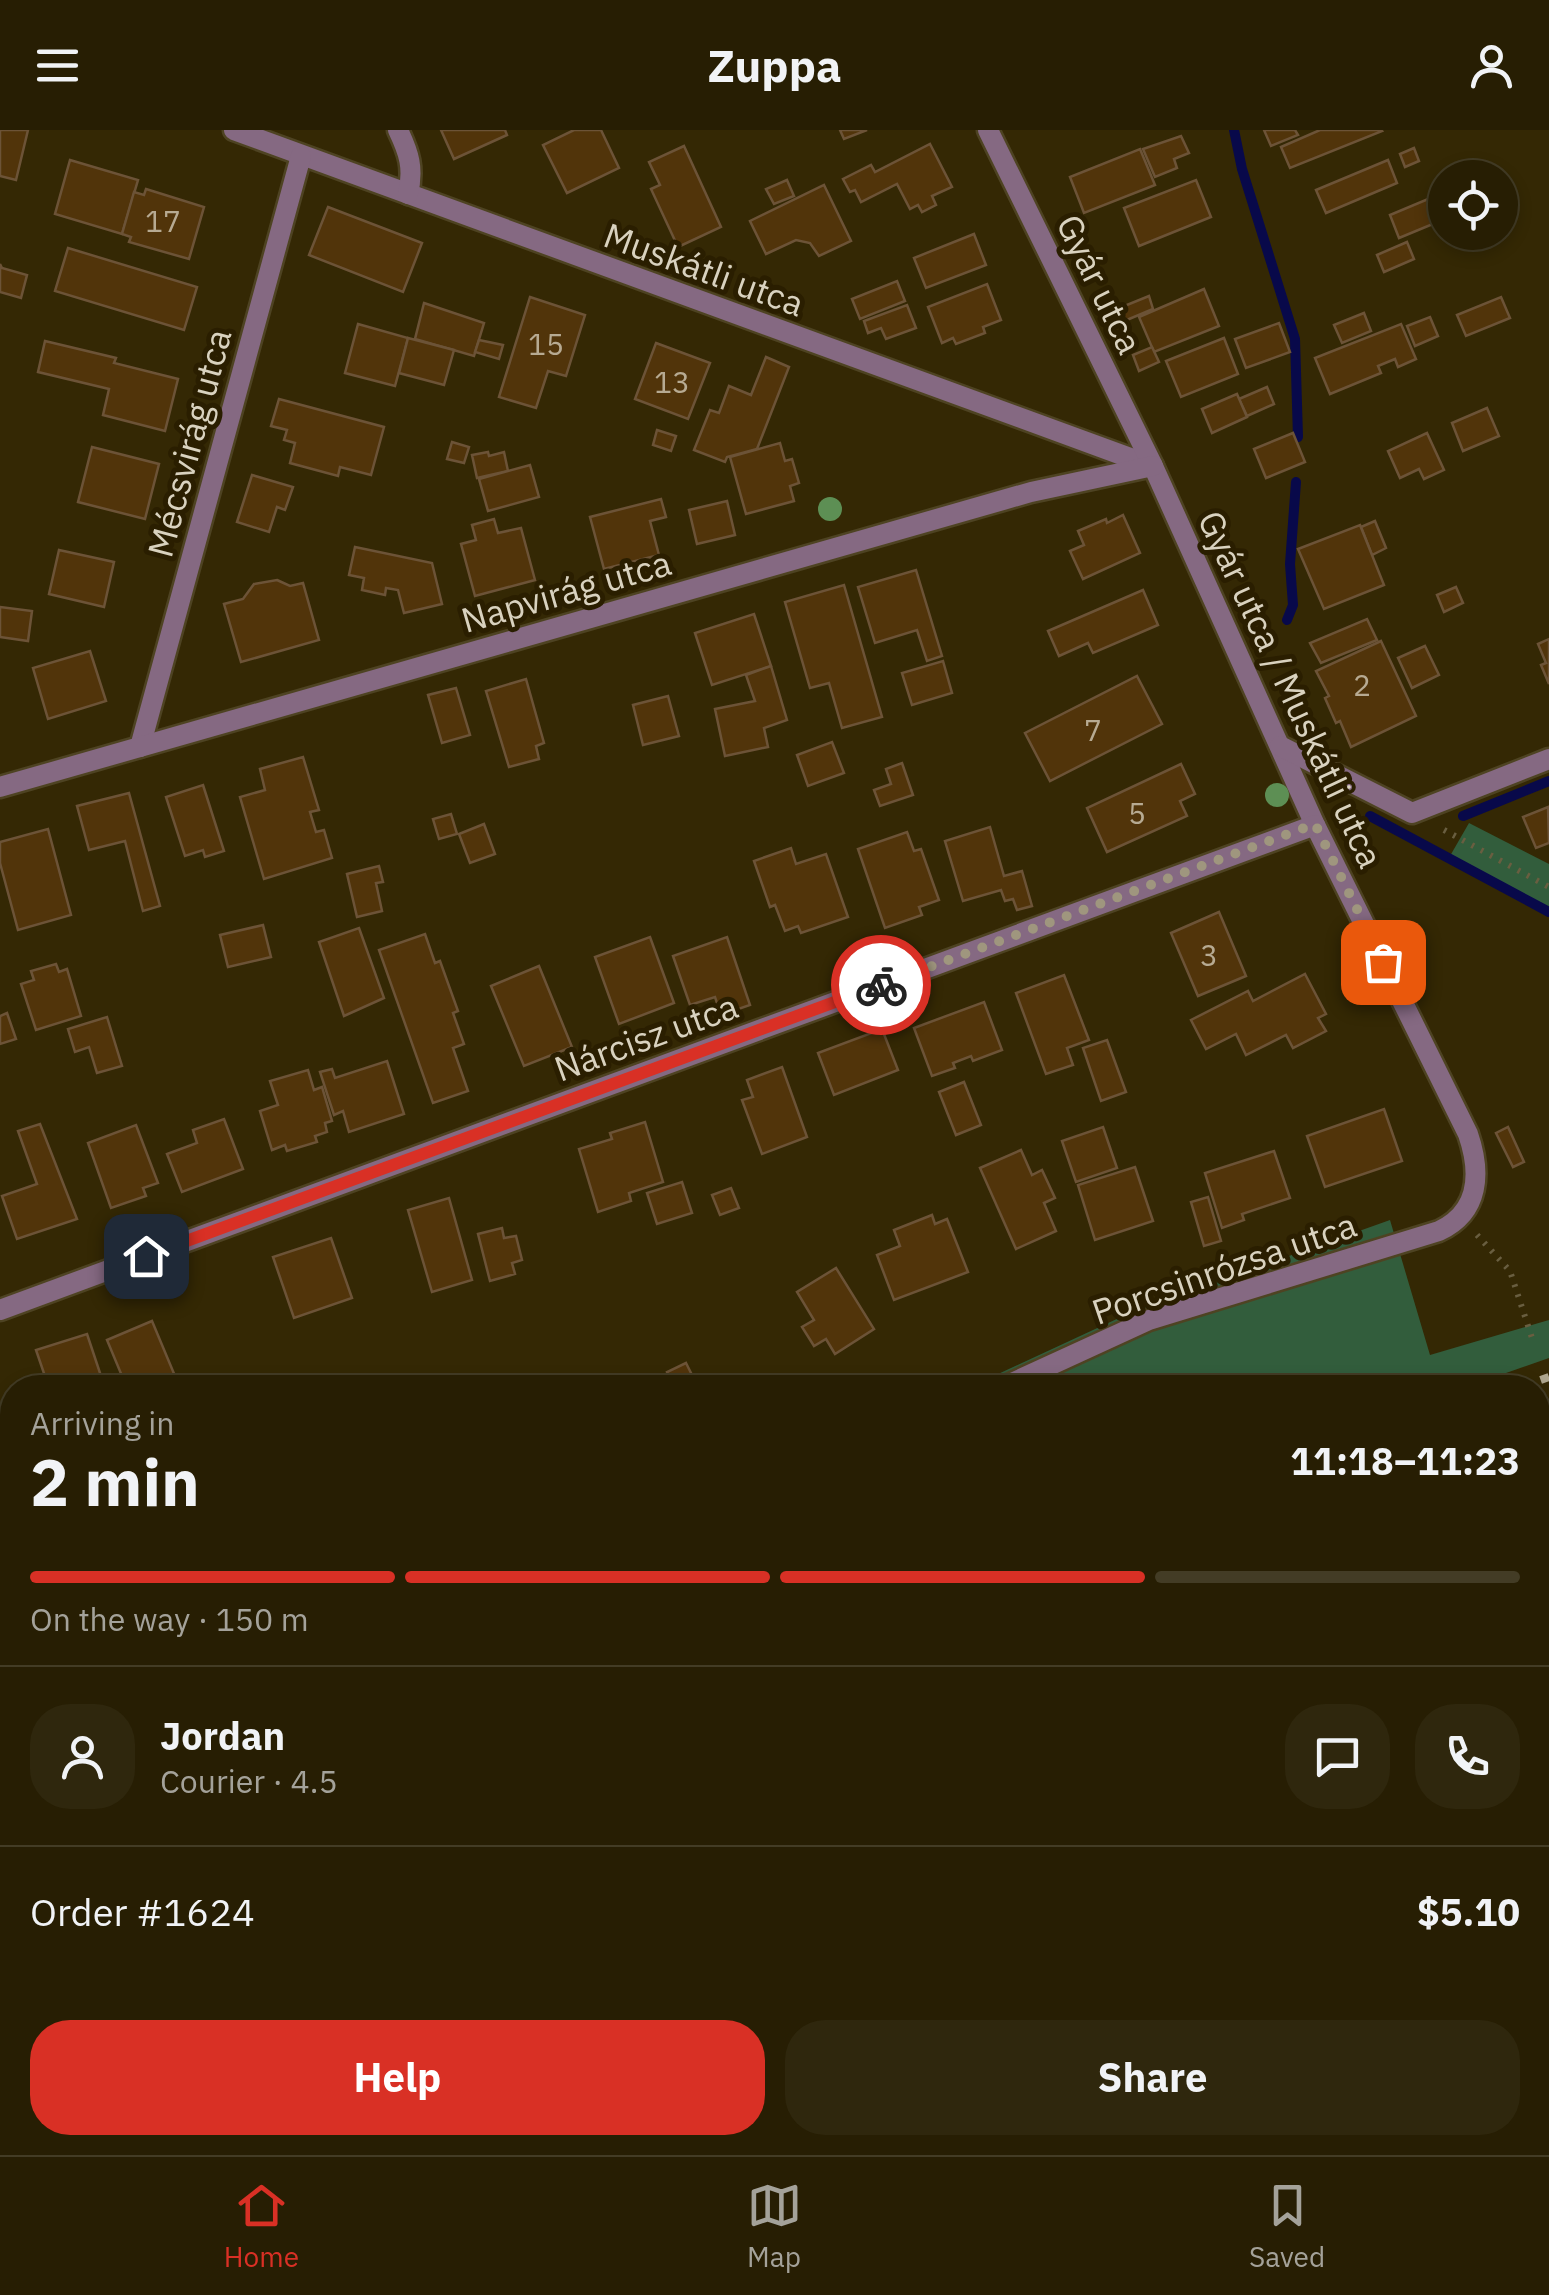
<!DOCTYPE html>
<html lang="en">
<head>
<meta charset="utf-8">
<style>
	:root { --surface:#271e03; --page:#2f270d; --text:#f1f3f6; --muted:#a4a29a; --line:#433c25; --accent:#d93025 }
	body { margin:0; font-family:"IBM Plex Sans",sans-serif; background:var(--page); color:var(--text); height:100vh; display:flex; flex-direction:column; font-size:38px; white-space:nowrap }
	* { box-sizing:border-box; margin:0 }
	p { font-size:32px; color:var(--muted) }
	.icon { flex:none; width:55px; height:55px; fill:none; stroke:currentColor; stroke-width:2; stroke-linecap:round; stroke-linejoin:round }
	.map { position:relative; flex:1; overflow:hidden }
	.drawer { position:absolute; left:0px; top:1245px; width:1550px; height:780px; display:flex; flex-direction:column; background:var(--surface); border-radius:40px 40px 0 0; box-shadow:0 5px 15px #0003,0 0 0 2px var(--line) }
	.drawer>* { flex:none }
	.fabs { position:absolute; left:1428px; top:30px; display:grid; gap:20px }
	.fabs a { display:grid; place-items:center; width:90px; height:90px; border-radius:50%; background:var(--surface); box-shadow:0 5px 15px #0003,0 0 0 2px var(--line); font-size:50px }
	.pin { position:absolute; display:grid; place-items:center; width:85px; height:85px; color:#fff; margin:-42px; border-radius:20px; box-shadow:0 5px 15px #0006 }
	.courier { position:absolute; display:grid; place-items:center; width:100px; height:100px; margin:-50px; border:8px solid #d93025; border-radius:50%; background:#fff; color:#222; box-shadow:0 2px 12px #0007 }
	.summary em { font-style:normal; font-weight:800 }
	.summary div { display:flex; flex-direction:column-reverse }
	.summary { display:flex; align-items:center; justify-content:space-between; height:170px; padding:0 30px }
	h1 { font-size:65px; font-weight:800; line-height:75px }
	.bar { display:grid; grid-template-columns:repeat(4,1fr); gap:15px 10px; align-content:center; height:120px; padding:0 30px }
	.bar i { height:12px; border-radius:8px; background:var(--line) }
	.bar .on { background:var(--accent) }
	.bar p { grid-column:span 4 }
	.line { display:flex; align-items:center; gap:25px; padding:0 30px; border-top:2px solid var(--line) }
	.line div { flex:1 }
	.round { display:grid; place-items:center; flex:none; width:105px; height:105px; border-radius:40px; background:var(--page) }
	.primary-button { display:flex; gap:20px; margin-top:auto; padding:20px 30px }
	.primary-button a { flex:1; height:115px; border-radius:40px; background:var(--accent); color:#fff; font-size:40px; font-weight:800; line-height:115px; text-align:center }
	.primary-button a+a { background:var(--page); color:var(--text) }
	header { display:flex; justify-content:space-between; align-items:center; height:130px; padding:0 30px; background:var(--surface); font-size:45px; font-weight:800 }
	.tabs { display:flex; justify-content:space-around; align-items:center; height:140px; border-top:2px solid var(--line); background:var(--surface); font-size:28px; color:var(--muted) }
	.tabs a { display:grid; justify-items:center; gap:5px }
	.tabs .on { color:var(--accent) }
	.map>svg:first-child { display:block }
	.green { fill:#325d3c }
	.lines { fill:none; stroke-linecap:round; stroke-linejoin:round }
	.stream { stroke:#08094a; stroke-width:10 }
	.building { fill:#51340a; stroke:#6c5337; stroke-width:2.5 }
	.street-casing { stroke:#4e4322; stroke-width:25 }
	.path { stroke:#695e40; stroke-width:6; stroke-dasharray:2.5 8; stroke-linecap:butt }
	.street { stroke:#856982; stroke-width:20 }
	.rail { stroke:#aea68e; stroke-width:8; stroke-dasharray:12 12; stroke-linecap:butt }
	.tree { fill:#5d8f54 }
	.done { stroke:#9f967e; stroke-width:10; stroke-dasharray:0 18 }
	.route { stroke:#d93025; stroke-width:12 }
	.labels { text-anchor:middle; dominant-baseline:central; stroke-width:10; stroke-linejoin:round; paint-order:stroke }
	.number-label { font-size:30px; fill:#b7aa92 }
	.street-label { font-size:35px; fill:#d9d2bf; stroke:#2a1e00 }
</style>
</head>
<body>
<header><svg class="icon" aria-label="menu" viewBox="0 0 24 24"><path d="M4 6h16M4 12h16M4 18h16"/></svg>Zuppa<svg class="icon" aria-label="person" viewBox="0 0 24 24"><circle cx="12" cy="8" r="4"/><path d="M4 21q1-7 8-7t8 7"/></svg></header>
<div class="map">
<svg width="1549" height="2025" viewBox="0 0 1549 2025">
	<rect width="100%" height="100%" fill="#342804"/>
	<g class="green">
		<polygon points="1469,693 1549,734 1549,784 1450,726"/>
		<polygon points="1390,1090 1430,1225 1549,1190 1549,1228 1466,1257 968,1258 1134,1181"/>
		<polygon points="1549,1318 1549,1506 1538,1510 1538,1323"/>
		<polygon points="12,1835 12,2012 84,2013 67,2025 0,2025 0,1844"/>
		<polygon points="179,2013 380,2013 356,2025 161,2025"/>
	</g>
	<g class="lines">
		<g class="stream">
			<polyline points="1234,0 1242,39 1295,209 1298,307"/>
			<polyline points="1287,490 1293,475 1290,434 1296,352"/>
			<polyline points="1370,686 1549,782"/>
			<polyline points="1463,686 1549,651"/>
		</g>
	</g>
	<g class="building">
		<polygon points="0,0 28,0 16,50 0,46"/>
		<polygon points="441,0 505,0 507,5 454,29"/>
		<polygon points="574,0 601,0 619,38 567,63 543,15"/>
		<polygon points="840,0 867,0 844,9"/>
		<polygon points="1264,0 1295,0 1298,5 1271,16"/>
		<polygon points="1320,0 1381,0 1382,1 1290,38 1281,17"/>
		<polygon points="1181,6 1189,23 1174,29 1177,38 1155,47 1143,19"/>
		<polygon points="930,14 952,57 932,66 936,75 922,82 918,75 910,79 897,54 861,72 855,60 850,62 843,49 871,35 875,42"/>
		<polygon points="684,16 721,97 678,117 651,59 660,55 649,32"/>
		<polygon points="1414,18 1419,31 1405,37 1400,24"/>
		<polygon points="1140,19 1155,55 1084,83 1070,47"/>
		<polygon points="70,30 138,50 122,104 55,84"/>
		<polygon points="1388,30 1397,53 1326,83 1316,60"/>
		<polygon points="787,50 794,66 774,74 766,59"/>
		<polygon points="1196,50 1211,87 1139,116 1124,78"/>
		<polygon points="824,55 851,111 819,126 810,113 796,110 766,124 750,91"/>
		<polygon points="146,59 204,77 189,129 129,112 131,107 122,104 134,62 144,65"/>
		<polygon points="1440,64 1445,89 1399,108 1390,85"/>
		<polygon points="328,77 422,113 403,162 309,125"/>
		<polygon points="974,104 986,135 926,158 914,128"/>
		<polygon points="1407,112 1414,129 1384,142 1377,125"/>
		<polygon points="68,118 197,157 184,200 55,161"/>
		<polygon points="0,134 2,138 27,145 21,168 0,162"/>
		<polygon points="897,151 905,171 860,189 852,169"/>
		<polygon points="987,154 1001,190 983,197 985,203 956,214 953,208 942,213 928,177"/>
		<polygon points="1204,159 1219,196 1154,222 1139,187"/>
		<polygon points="1149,166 1153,179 1122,192 1117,179"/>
		<polygon points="530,167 585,185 566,246 548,241 536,278 499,267"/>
		<polygon points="1501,167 1510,188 1466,206 1457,185"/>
		<polygon points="424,173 484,193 474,226 415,209"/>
		<polygon points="907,175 916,198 886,209 881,198 868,203 864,191"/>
		<polygon points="1364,183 1371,201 1342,213 1334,195"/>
		<polygon points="1430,187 1438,206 1415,216 1407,196"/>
		<polygon points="1279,193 1290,222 1246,238 1235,209"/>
		<polygon points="358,194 408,208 395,256 345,243"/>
		<polygon points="1401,194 1416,229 1398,237 1395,229 1378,236 1381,243 1330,264 1315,228"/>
		<polygon points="408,208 454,220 444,255 399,243"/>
		<polygon points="1224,208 1238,244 1181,267 1166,231"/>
		<polygon points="479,210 503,215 499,229 475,222"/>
		<polygon points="45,211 116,228 114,233 178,249 165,301 103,285 109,259 38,242"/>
		<polygon points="656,213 710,233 688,289 635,269"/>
		<polygon points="1152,217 1159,232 1139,241 1133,225"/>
		<polygon points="766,227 789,237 757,319 727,327 725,332 694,320 710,280 719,283 729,256 751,265"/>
		<polygon points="1267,257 1274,274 1247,286 1239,269"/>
		<polygon points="1237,264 1247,287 1212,303 1202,279"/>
		<polygon points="279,269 384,297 371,345 340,337 338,346 290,333 295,313 284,310 287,300 271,296"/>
		<polygon points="1487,278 1499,306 1463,321 1452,293"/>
		<polygon points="657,300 676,306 671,321 653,315"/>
		<polygon points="1293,303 1305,332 1266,348 1254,319"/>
		<polygon points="1427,303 1444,340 1424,349 1419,339 1400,348 1388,321"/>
		<polygon points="452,312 469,317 464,333 447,329"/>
		<polygon points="780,313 785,331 792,329 799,353 790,356 794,371 746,384 730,327"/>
		<polygon points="92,317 159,334 145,389 78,372"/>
		<polygon points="488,322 489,326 504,322 508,341 477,348 472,325"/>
		<polygon points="530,335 539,367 488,381 479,349"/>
		<polygon points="252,345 293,357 285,380 277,377 269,402 237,392"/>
		<polygon points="661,369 666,387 650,391 659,425 604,439 590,387"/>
		<polygon points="727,371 735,405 697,414 689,380"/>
		<polygon points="1123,385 1140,423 1083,449 1070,421 1084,415 1078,401 1106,389 1107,393"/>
		<polygon points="494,389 498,403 521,398 535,450 475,466 461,414 476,410 472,395"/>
		<polygon points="1375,391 1386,418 1372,425 1361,397"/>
		<polygon points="1360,395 1384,455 1324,479 1298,419"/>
		<polygon points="355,417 432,433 442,474 404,483 398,460 386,458 385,465 362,460 364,448 349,445"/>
		<polygon points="59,420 114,432 104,477 49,464"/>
		<polygon points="916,440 942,526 927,531 917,500 875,513 858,457"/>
		<polygon points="277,450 290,456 303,453 319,510 241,532 224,474 243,469 254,454"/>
		<polygon points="844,455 882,587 842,598 829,553 810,558 785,472"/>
		<polygon points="1456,457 1463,473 1444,482 1437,465"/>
		<polygon points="1143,460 1158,495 1093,523 1088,513 1059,526 1048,501"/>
		<polygon points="0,477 32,481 28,511 0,507"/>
		<polygon points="754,484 771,536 712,555 695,503"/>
		<polygon points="1367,489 1377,510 1321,533 1310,513"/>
		<polygon points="1549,509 1549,554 1541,535 1546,533 1538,514"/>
		<polygon points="1381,511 1416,586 1351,617 1340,591 1336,593 1325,568 1329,566 1316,541"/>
		<polygon points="1425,516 1439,545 1412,558 1398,528"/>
		<polygon points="90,521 106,571 48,589 33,538"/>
		<polygon points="943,531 952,563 912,575 902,543"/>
		<polygon points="771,536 787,590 764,598 768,617 725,626 715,579 755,571 746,545"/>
		<polygon points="1137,546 1162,594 1050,651 1025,603"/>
		<polygon points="526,549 544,613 536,616 539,629 509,637 486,561"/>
		<polygon points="456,558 470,605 442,613 428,565"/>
		<polygon points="668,566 679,606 643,615 633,575"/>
		<polygon points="832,612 844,643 808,656 797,625"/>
		<polygon points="303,627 319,680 310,682 316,702 324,700 332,728 264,749 240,667 265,660 260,639"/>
		<polygon points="902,633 913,665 880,676 874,660 891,654 886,639"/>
		<polygon points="1181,634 1195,664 1180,671 1187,686 1107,722 1087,678"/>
		<polygon points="203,655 224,721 205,727 203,720 185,726 166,667"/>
		<polygon points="129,663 160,776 143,781 125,711 89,720 77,676"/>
		<polygon points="1548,677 1549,713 1536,718 1523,687"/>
		<polygon points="451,684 457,704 439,709 433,689"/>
		<polygon points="484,694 495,724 470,733 459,704"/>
		<polygon points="990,697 1004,746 1022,741 1032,776 1017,780 1013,769 1005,771 1001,760 963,771 945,711"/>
		<polygon points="48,699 71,785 18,800 0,733 0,712"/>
		<polygon points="907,702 914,721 921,719 939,770 919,777 922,785 885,798 858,719"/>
		<polygon points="791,718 796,734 826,724 848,787 801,803 798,796 785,801 775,775 770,777 754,731"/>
		<polygon points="379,736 383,752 376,753 382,781 357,787 347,744"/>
		<polygon points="1219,782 1246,846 1198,866 1171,803"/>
		<polygon points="263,795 271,827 228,837 220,805"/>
		<polygon points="359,798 384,868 344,886 319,812"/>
		<polygon points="425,804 435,833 440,831 458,881 453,883 464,914 453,918 468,961 433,973 379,820"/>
		<polygon points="650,807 674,873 619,894 595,827"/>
		<polygon points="727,807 750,875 721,885 715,867 690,875 673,826"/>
		<polygon points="56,834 59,842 67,839 81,886 36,900 21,854 34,850 31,841"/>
		<polygon points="539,836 572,917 524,936 491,856"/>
		<polygon points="1305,844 1326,884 1318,888 1326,901 1293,918 1286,905 1246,925 1236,904 1206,919 1191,890 1248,861 1253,871"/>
		<polygon points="1064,845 1089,910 1067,918 1073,935 1046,944 1016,863"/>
		<polygon points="984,872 1002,920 973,931 971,926 953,933 955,938 932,946 914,898"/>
		<polygon points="7,883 16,909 0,914 0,886"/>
		<polygon points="107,887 122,936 97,943 89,917 75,922 68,899"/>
		<polygon points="882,899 898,940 834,965 818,923"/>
		<polygon points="1107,910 1126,962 1101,971 1083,918"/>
		<polygon points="387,931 404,984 349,1002 343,981 334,985 320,942 332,939 335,948"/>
		<polygon points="782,937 807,1007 762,1024 742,970 753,967 747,950"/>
		<polygon points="308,940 314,960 322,957 332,991 325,993 327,1002 315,1006 317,1012 287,1021 285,1015 272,1020 260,981 278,975 270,951"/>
		<polygon points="964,952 981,995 956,1005 939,962"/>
		<polygon points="1384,979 1402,1031 1325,1057 1307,1006"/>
		<polygon points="224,989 243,1039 182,1062 167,1024 197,1013 193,1000"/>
		<polygon points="645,992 663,1052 629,1063 631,1071 598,1082 579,1019 612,1009 610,1003"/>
		<polygon points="40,994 77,1089 17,1109 2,1066 37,1054 18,1001"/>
		<polygon points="136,995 158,1053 143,1058 146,1066 111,1078 88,1013"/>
		<polygon points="1103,997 1117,1038 1076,1052 1062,1011"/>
		<polygon points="1508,997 1524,1032 1513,1037 1496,1003"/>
		<polygon points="1021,1020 1032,1045 1042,1040 1055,1068 1044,1073 1056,1101 1016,1119 980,1038"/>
		<polygon points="1274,1021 1290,1068 1242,1084 1244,1090 1222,1098 1205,1043"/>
		<polygon points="1135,1037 1153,1091 1095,1110 1078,1055"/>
		<polygon points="682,1052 692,1083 657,1094 647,1063"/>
		<polygon points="731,1058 739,1078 720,1085 712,1065"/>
		<polygon points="1208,1067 1221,1111 1204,1116 1191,1072"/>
		<polygon points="449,1068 472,1150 432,1162 408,1080"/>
		<polygon points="932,1085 935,1094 947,1089 968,1142 894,1170 877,1125 900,1116 894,1100"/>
		<polygon points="502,1098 504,1108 516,1106 522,1130 512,1133 515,1144 490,1151 478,1104"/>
		<polygon points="331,1108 352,1168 294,1188 273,1127"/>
		<polygon points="836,1138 874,1199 835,1224 826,1209 814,1216 802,1197 814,1190 797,1162"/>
		<polygon points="152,1191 180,1258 156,1258 153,1251 138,1258 127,1258 107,1210"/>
		<polygon points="87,1204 105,1258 49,1258 36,1220"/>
		<polygon points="686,1233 697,1255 674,1258 667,1242"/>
		<polygon points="0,1681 12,1696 12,1745 0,1756"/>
		<polygon points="1549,1716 1549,1730 1538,1737 1538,1722"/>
		<polygon points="1549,1730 1549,1758 1541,1762 1538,1756 1538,1737"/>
		<polygon points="1538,1796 1547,1812 1538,1818"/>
		<polygon points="1549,1864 1549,1926 1538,1910 1538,1872"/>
		<polygon points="487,2012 522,2012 529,2025 480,2025 477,2017"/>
		<polygon points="549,2012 620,2012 625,2025 555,2025"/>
		<polygon points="790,2012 800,2012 808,2025 778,2025 776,2021"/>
		<polygon points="898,2012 910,2012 920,2025 881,2025"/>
	</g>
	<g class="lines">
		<g class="street-casing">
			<g id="street">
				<polyline points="234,0 1152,336"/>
				<path d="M398,0C409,23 414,38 408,64"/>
				<path d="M988,0L1153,336L1315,695L1468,1004C1481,1042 1480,1082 1439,1101L1149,1190L1001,1258"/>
				<polyline points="1280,616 1412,683 1549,629"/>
				<polyline points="140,617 301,26"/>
				<polyline points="0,657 1031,362 1153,336"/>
				<polyline points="0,1180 1315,695"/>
				<polyline points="1538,1516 1549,1512"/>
				<polyline points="0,1620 12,1636"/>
				<polyline points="0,1834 12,1824"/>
				<polyline points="1538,1968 1549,1986"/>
				<polyline points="377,2025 403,2012"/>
				<polyline points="1098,2025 1115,2012"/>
			</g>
		</g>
		<g class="path">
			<polyline points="1444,700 1549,757"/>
			<polyline points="1477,1105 1510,1141 1533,1211"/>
		</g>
		<use href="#street" class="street"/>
		<g class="rail">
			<polyline points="1518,1258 1549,1247"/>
			<polyline points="1538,1275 1549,1271"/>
			<polyline points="98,2025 115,2012"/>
			<polyline points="130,2025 147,2012"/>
		</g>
	</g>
	<g class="tree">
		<circle cx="830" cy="379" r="12"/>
		<circle cx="1277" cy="665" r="12"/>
	</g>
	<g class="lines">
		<polyline class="done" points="881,855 1315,694 1383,832"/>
		<polyline class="route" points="146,1126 881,855"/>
	</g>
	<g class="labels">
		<g class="number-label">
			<text x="163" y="90">17</text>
			<text x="546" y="213">15</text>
			<text x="672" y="251">13</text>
			<text x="1362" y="554">2</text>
			<text x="1093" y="599">7</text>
			<text x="1137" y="682">5</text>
			<text x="1209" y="824">3</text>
		</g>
		<g class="street-label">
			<text transform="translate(704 139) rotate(20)">Muskátli utca</text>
			<text transform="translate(1100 154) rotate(64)">Gyár utca</text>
			<text transform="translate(189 313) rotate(-75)">Mécsvirág utca</text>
			<text transform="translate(566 461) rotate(-16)">Napvirág utca</text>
			<text transform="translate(1291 559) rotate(65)">Gyár utca / Muskátli utca</text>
			<text transform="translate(646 907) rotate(-20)">Nárcisz utca</text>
			<text transform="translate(1224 1138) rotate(-19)">Porcsinrózsa utca</text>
		</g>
	</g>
</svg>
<div class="fabs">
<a><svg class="icon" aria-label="locate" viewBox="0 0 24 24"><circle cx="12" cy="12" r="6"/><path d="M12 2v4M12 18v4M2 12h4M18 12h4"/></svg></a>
</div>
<div class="pin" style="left:1383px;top:832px;background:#ea580c"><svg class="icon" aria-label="bag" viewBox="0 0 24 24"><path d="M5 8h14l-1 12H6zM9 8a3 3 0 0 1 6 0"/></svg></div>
<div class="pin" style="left:146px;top:1126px;background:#1f2937"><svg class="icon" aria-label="home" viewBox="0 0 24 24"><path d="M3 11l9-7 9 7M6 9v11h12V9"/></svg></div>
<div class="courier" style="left:881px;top:855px"><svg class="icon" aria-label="bike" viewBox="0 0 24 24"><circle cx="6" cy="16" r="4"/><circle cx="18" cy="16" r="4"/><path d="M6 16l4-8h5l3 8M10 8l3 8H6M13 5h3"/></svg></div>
<section class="drawer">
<div class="summary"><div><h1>2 min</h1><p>Arriving in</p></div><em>11:18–11:23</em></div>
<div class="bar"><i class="on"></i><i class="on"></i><i class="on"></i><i></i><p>On the way · 150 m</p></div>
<div class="line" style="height:180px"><a class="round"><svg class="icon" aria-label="person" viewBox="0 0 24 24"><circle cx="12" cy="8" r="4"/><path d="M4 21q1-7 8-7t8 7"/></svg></a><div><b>Jordan</b><p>Courier · 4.5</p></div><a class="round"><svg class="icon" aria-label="chat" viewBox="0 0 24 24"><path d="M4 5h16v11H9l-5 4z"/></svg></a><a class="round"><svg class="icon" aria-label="phone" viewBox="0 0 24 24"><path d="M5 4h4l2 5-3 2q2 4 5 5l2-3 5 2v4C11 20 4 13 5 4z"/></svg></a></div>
<div class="line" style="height:130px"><div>Order #1624</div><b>$5.10</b></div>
<div class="primary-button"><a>Help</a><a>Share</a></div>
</section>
</div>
<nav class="tabs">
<a class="on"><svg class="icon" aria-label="home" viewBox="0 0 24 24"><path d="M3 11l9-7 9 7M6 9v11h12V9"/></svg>Home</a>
<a><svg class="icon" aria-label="map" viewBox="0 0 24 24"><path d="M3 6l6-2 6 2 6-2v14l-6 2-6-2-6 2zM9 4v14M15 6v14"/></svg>Map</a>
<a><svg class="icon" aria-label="saved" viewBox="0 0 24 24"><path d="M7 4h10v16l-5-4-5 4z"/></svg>Saved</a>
</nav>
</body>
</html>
